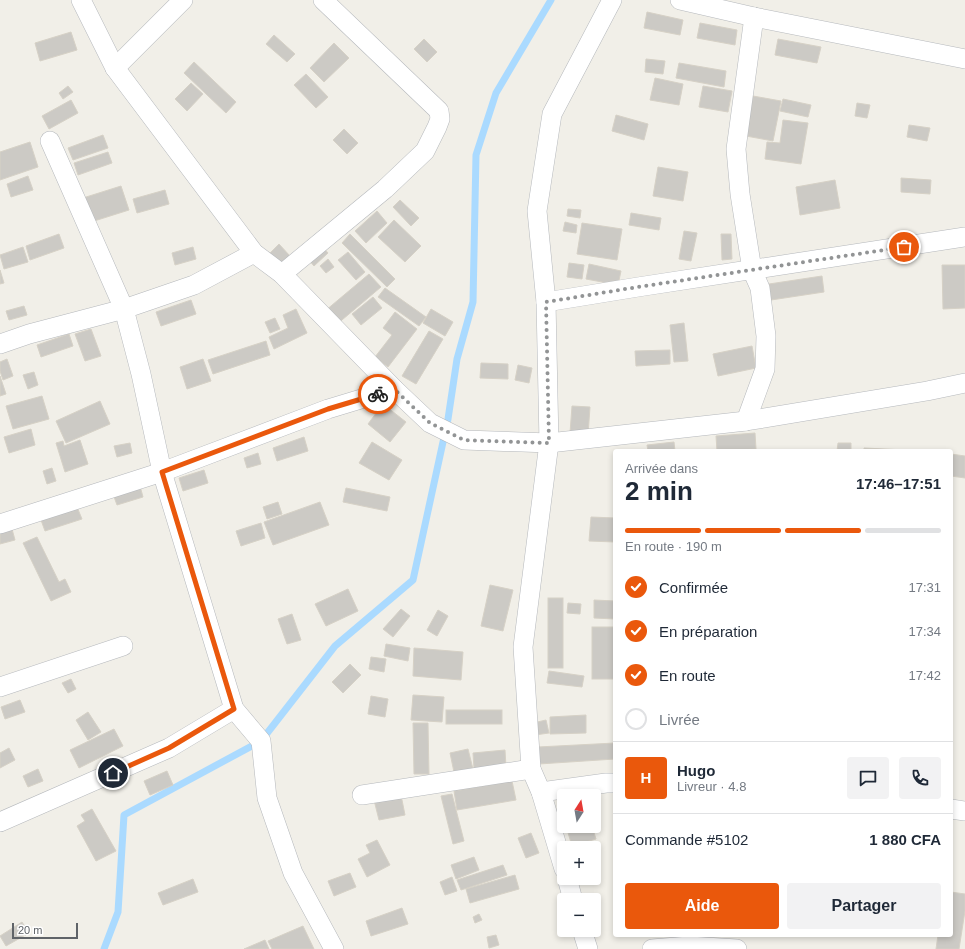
<!DOCTYPE html>
<html lang="fr">
<head>
<meta charset="utf-8">
<style>
	:root { --surface:#fff; --page:#f2f2f3; --text:#1f2937; --muted:#747a83; --line:#e0e1e3; --accent:#ea580c }
	body { margin:0; font-family:Arial,sans-serif; background:var(--page); color:var(--text); height:100vh; display:flex; flex-direction:column; font-size:15px; white-space:nowrap }
	* { box-sizing:border-box; margin:0 }
	p { font-size:13px; color:var(--muted) }
	.icon { flex:none; width:22px; height:22px; fill:none; stroke:currentColor; stroke-width:2; stroke-linecap:round; stroke-linejoin:round }
	.map { position:relative; flex:1; overflow:hidden }
	.details { position:absolute; left:613px; top:449px; width:340px; height:488px; display:flex; flex-direction:column; background:var(--surface); border-radius:4px; box-shadow:0 2px 6px #0003 }
	.details>* { flex:none }
	.needle { width:26px; rotate:11deg }
	.buttons { position:absolute; left:557px; top:789px; display:grid; gap:8px }
	.buttons a { display:grid; place-items:center; width:44px; height:44px; border-radius:4px; background:var(--surface); box-shadow:0 2px 6px #0003; font-size:20px }
	.scale { position:absolute; left:12px; bottom:10px; width:66px; box-sizing:border-box; padding-left:4px; border:2px solid #5f6368; border-top:0; font-size:11px; line-height:14px; white-space:nowrap; color:#5f6368; -webkit-text-stroke:3px #fff; paint-order:stroke }
	.pin { position:absolute; display:grid; place-items:center; width:34px; height:34px; color:#fff; margin:-17px; border:2px solid #fff; border-radius:50%; box-shadow:0 1px 4px #0007 }
	.courier { position:absolute; display:grid; place-items:center; width:40px; height:40px; margin:-20px; border:3px solid #ea580c; border-radius:50%; background:#fff; color:#222; box-shadow:0 1px 5px #0007 }
	.headline em { font-style:normal; font-weight:800 }
	.headline div { display:flex; flex-direction:column-reverse }
	.headline { display:flex; align-items:center; justify-content:space-between; height:68px; padding:0 12px }
	h1 { font-size:26px; font-weight:800; line-height:30px }
	.bar { display:grid; grid-template-columns:repeat(4,1fr); gap:6px 4px; align-content:center; height:48px; padding:0 12px }
	.bar i { height:5px; border-radius:3px; background:var(--line) }
	.bar .selected { background:var(--accent) }
	.bar p { grid-column:span 4 }
	.line { display:flex; align-items:center; gap:10px; padding:0 12px; border-top:1px solid var(--line) }
	.line div { flex:1 }
	.round { display:grid; place-items:center; flex:none; width:42px; height:42px; border-radius:4px; background:var(--page) }
	ol { padding:0 12px; list-style:none }
	li { display:flex; align-items:center; gap:12px; height:44px }
	li p { margin-inline-start:auto }
	li .icon { padding:4px; border-radius:50%; background:var(--accent); color:#fff; stroke-width:4 }
	li:last-child { color:var(--muted) }
	li i { width:22px; height:22px; border:2px solid var(--line); border-radius:50% }
	.button { display:flex; gap:8px; margin-top:auto; padding:8px 12px }
	.button a { flex:1; height:46px; border-radius:4px; background:var(--accent); color:#fff; font-size:16px; font-weight:800; line-height:46px; text-align:center }
	.button a+a { background:var(--page); color:var(--text) }
	.map>svg:first-child { display:block }
	.lines { fill:none; stroke-linecap:round; stroke-linejoin:round }
	.stream { stroke:#aadaff; stroke-width:7 }
	.building { fill:#cccac5; stroke:#d6d1c6 }
	.street-casing { stroke:#b5b8bc; stroke-width:20 }
	.street { stroke:#fff; stroke-width:19 }
	.done { stroke:#929495; stroke-width:4; stroke-dasharray:0 7.2 }
	.route { stroke:#ea580c; stroke-width:5 }
</style>
</head>
<body>
<div class="map">
<svg width="965" height="949" viewBox="0 0 965 949">
	<rect width="100%" height="100%" fill="#f1efe8"/>
	<g class="lines">
		<polyline class="stream" points="104,949 118,912 124,815 261,741 335,646 413,580 448,419 457,359 473,302 476,155 496,93 551,0"/>
	</g>
	<g class="building">
		<polygon points="647,12 683,20 680,35 644,28"/>
		<polygon points="700,23 737,30 735,45 697,38"/>
		<polygon points="71,32 77,50 40,61 35,43"/>
		<polygon points="274,35 295,54 287,62 266,44"/>
		<polygon points="424,39 437,52 427,62 414,49"/>
		<polygon points="778,39 821,47 817,63 775,55"/>
		<polygon points="334,43 349,58 324,82 310,68"/>
		<polygon points="646,59 665,61 663,74 645,72"/>
		<polygon points="194,62 236,102 226,113 184,73"/>
		<polygon points="679,63 726,71 724,87 676,78"/>
		<polygon points="306,74 328,97 316,108 294,85"/>
		<polygon points="655,78 683,84 679,105 650,100"/>
		<polygon points="191,83 203,94 187,111 175,99"/>
		<polygon points="68,86 73,92 63,99 59,93"/>
		<polygon points="703,86 732,91 728,112 699,107"/>
		<polygon points="753,96 781,101 773,141 746,136"/>
		<polygon points="783,99 811,105 808,117 780,111"/>
		<polygon points="71,100 78,113 49,129 42,116"/>
		<polygon points="857,103 870,105 867,118 855,116"/>
		<polygon points="616,115 648,124 644,140 612,131"/>
		<polygon points="783,120 808,123 801,164 765,159 767,142 780,143"/>
		<polygon points="909,125 930,128 927,141 907,137"/>
		<polygon points="344,129 358,143 347,154 333,140"/>
		<polygon points="103,135 108,148 73,160 68,148"/>
		<polygon points="30,142 38,167 0,180 0,152"/>
		<polygon points="108,152 112,163 78,175 74,163"/>
		<polygon points="658,167 688,172 683,201 653,196"/>
		<polygon points="28,176 33,190 11,197 7,184"/>
		<polygon points="901,178 931,180 930,194 901,192"/>
		<polygon points="835,180 840,208 800,215 796,187"/>
		<polygon points="121,186 129,210 91,222 83,198"/>
		<polygon points="165,190 169,204 137,213 133,199"/>
		<polygon points="400,200 419,218 411,226 393,207"/>
		<polygon points="568,209 581,210 580,218 567,216"/>
		<polygon points="377,211 387,223 366,243 355,231"/>
		<polygon points="631,213 661,218 659,230 629,225"/>
		<polygon points="394,220 421,246 405,262 378,237"/>
		<polygon points="565,222 577,225 576,233 563,231"/>
		<polygon points="582,223 622,229 617,260 577,254"/>
		<polygon points="684,231 697,233 691,261 679,259"/>
		<polygon points="59,234 64,248 30,260 26,246"/>
		<polygon points="350,234 395,279 387,287 342,243"/>
		<polygon points="721,234 731,234 732,259 722,260"/>
		<polygon points="279,244 290,256 280,265 269,254"/>
		<polygon points="322,246 328,253 314,266 308,259"/>
		<polygon points="23,247 28,262 4,269 0,255"/>
		<polygon points="193,247 196,259 175,265 172,253"/>
		<polygon points="348,252 365,272 356,280 338,260"/>
		<polygon points="328,259 334,267 326,273 320,266"/>
		<polygon points="569,263 584,265 582,279 567,277"/>
		<polygon points="589,264 621,271 618,285 586,279"/>
		<polygon points="942,265 965,265 965,308 943,309"/>
		<polygon points="0,270 4,283 0,284"/>
		<polygon points="369,274 381,287 336,325 325,311"/>
		<polygon points="822,276 824,292 771,300 769,284"/>
		<polygon points="385,288 426,317 419,326 378,297"/>
		<polygon points="373,297 382,308 361,325 352,314"/>
		<polygon points="191,300 196,314 161,326 156,312"/>
		<polygon points="24,306 27,315 9,320 6,311"/>
		<polygon points="296,309 307,333 274,349 269,337 288,328 283,315"/>
		<polygon points="431,309 453,322 445,336 423,323"/>
		<polygon points="395,312 417,329 388,367 375,357 392,335 383,328"/>
		<polygon points="275,318 280,329 270,333 265,322"/>
		<polygon points="684,323 688,361 674,362 670,325"/>
		<polygon points="91,329 101,356 85,361 75,334"/>
		<polygon points="429,331 443,339 416,384 402,376"/>
		<polygon points="69,334 73,346 41,357 37,345"/>
		<polygon points="266,341 270,355 213,374 208,360"/>
		<polygon points="752,346 756,368 718,376 713,354"/>
		<polygon points="670,350 670,364 636,366 635,351"/>
		<polygon points="7,359 13,376 3,380 0,371 0,362"/>
		<polygon points="203,359 211,381 187,389 180,367"/>
		<polygon points="481,363 508,364 508,379 480,378"/>
		<polygon points="518,365 532,368 529,383 515,380"/>
		<polygon points="34,372 38,385 28,389 23,375"/>
		<polygon points="0,376 6,394 0,396"/>
		<polygon points="42,396 49,419 13,429 6,406"/>
		<polygon points="100,401 110,424 66,443 56,421"/>
		<polygon points="383,404 406,422 390,442 368,424"/>
		<polygon points="572,406 590,407 588,435 570,433"/>
		<polygon points="31,429 35,445 9,453 4,437"/>
		<polygon points="755,433 756,449 717,451 716,436"/>
		<polygon points="304,437 308,451 277,461 273,448"/>
		<polygon points="80,440 88,464 65,472 56,443 63,441 64,446"/>
		<polygon points="372,442 402,460 389,480 359,463"/>
		<polygon points="674,442 675,451 648,451 647,445"/>
		<polygon points="130,443 132,453 117,457 114,446"/>
		<polygon points="838,443 851,443 851,451 837,451"/>
		<polygon points="864,448 905,450 905,451 864,451"/>
		<polygon points="258,453 261,464 247,468 244,458"/>
		<polygon points="951,454 965,456 965,478 951,476"/>
		<polygon points="52,468 56,481 47,484 43,471"/>
		<polygon points="204,470 208,483 183,491 179,478"/>
		<polygon points="140,486 143,497 117,505 113,494"/>
		<polygon points="346,488 390,497 387,511 343,502"/>
		<polygon points="278,502 282,514 267,519 263,507"/>
		<polygon points="320,502 329,525 273,545 264,522"/>
		<polygon points="77,507 82,519 45,531 41,520"/>
		<polygon points="591,517 615,518 615,542 589,541"/>
		<polygon points="261,523 265,538 241,546 236,531"/>
		<polygon points="12,529 15,540 0,544 0,533"/>
		<polygon points="37,537 59,582 65,579 71,592 51,601 23,543"/>
		<polygon points="490,585 513,590 503,631 481,626"/>
		<polygon points="348,589 358,611 326,626 315,604"/>
		<rect x="548" y="598" width="15" height="70"/>
		<polygon points="594,600 615,601 615,619 594,618"/>
		<polygon points="568,603 581,604 580,614 567,613"/>
		<polygon points="401,609 410,616 393,637 383,629"/>
		<polygon points="438,610 448,616 437,636 427,630"/>
		<polygon points="292,614 301,640 287,644 278,619"/>
		<rect x="592" y="627" width="23" height="52"/>
		<polygon points="386,644 410,648 408,661 384,656"/>
		<polygon points="414,648 463,652 461,680 413,676"/>
		<polygon points="371,657 386,659 384,672 369,669"/>
		<polygon points="350,664 361,675 343,693 332,682"/>
		<polygon points="549,671 584,676 582,687 547,683"/>
		<polygon points="71,679 76,689 68,693 62,683"/>
		<polygon points="413,695 444,697 442,722 411,720"/>
		<polygon points="371,696 388,699 385,717 368,714"/>
		<polygon points="20,700 25,712 5,719 1,707"/>
		<rect x="446" y="710" width="56" height="14"/>
		<polygon points="88,712 101,732 88,740 76,720"/>
		<polygon points="586,715 586,733 550,734 550,717"/>
		<polygon points="546,720 549,733 535,735 533,723"/>
		<polygon points="413,723 428,723 429,774 414,774"/>
		<polygon points="114,729 123,746 79,768 70,750"/>
		<polygon points="615,743 615,759 539,764 538,747"/>
		<polygon points="9,748 15,760 0,768 0,753"/>
		<polygon points="468,749 474,773 455,777 450,753"/>
		<polygon points="505,750 506,767 474,769 473,753"/>
		<polygon points="38,769 43,781 28,787 23,776"/>
		<polygon points="167,771 173,785 150,795 144,781"/>
		<polygon points="512,781 516,800 457,810 454,791"/>
		<polygon points="452,794 464,841 453,844 441,796"/>
		<polygon points="401,795 405,815 379,820 374,800"/>
		<polygon points="92,809 116,851 96,861 77,826 85,821 81,815"/>
		<polygon points="566,826 592,826 596,839 572,846"/>
		<polygon points="531,833 539,853 526,858 518,838"/>
		<polygon points="377,840 390,865 367,877 358,859 370,853 366,845"/>
		<polygon points="474,857 479,870 456,879 451,865"/>
		<polygon points="503,865 507,875 461,890 457,880"/>
		<polygon points="350,873 356,887 334,896 328,881"/>
		<polygon points="515,875 519,889 470,903 466,889"/>
		<polygon points="452,877 457,891 445,895 440,882"/>
		<polygon points="193,879 198,892 163,905 158,893"/>
		<polygon points="951,892 965,894 965,911 959,949 936,949 938,935 951,935"/>
		<polygon points="402,908 408,924 371,936 366,921"/>
		<polygon points="479,914 482,920 475,923 473,917"/>
		<polygon points="22,922 29,933 6,946 0,936"/>
		<polygon points="303,926 314,949 272,949 268,941"/>
		<polygon points="496,935 499,945 489,948 487,937"/>
		<polygon points="265,940 269,949 244,949"/>
	</g>
	<g class="lines">
		<g class="street-casing">
			<g id="street">
				<polyline points="81,0 115,68 254,253 282,274 394,389"/>
				<polyline points="680,0 754,17 965,59"/>
				<polyline points="115,68 183,0"/>
				<polyline points="254,253 194,285 124,309 141,374 162,472 234,709 261,741 267,798 293,873 334,949"/>
				<polyline points="282,274 385,189 425,151 437,127 440,119 439,111 323,0"/>
				<polyline points="546,302 638,287 965,237"/>
				<polyline points="0,344 29,334 124,309 50,141"/>
				<polyline points="746,421 765,369 766,336 760,288 752,270 740,194 736,149 754,17"/>
				<polyline points="0,524 162,472 328,409 394,389 430,423 464,440 549,443 746,421 927,391 965,383"/>
				<polyline points="0,687 123,646"/>
				<polyline points="541,792 606,783 615,783"/>
				<polyline points="362,795 531,769"/>
				<polyline points="951,809 965,811"/>
				<polyline points="0,822 169,748 234,709"/>
				<polyline points="564,869 541,792 531,769 523,647 549,443 546,302 537,211 552,114 612,0"/>
				<polyline points="567,878 573,900"/>
				<polyline points="582,930 588,949"/>
				<polyline points="652,949 689,946 737,949"/>
			</g>
		</g>
		<use href="#street" class="street"/>
	</g>
	<g class="lines">
		<polyline class="done" points="378,394 394,389 430,423 464,440 549,443 546,302 638,287 904,247"/>
		<polyline class="route" points="113,773 169,748 234,709 162,472 328,409 378,394"/>
	</g>
</svg>
<div class="buttons">
<a><svg class="needle" viewBox="-14 -14 28 28"><path d="M0-13l5 13h-10z" fill="#e53935"/><path d="M0 13l5-13h-10z" fill="#747a83"/></svg></a>
<a>+</a>
<a>−</a>
</div>
<div class="scale">20 m</div>
<div class="pin" style="left:904px;top:247px;background:#ea580c"><svg class="icon" aria-label="bag" viewBox="0 0 24 24"><path d="M5 8h14l-1 12H6zM9 8a3 3 0 0 1 6 0"/></svg></div>
<div class="pin" style="left:113px;top:773px;background:#1f2937"><svg class="icon" aria-label="home" viewBox="0 0 24 24"><path d="M3 11l9-7 9 7M6 9v11h12V9"/></svg></div>
<div class="courier" style="left:378px;top:394px"><svg class="icon" aria-label="bike" viewBox="0 0 24 24"><circle cx="6" cy="16" r="4"/><circle cx="18" cy="16" r="4"/><path d="M6 16l4-8h5l3 8M10 8l3 8H6M13 5h3"/></svg></div>
<section class="details">
<div class="headline"><div><h1>2 min</h1><p>Arrivée dans</p></div><em>17:46–17:51</em></div>
<div class="bar"><i class="selected"></i><i class="selected"></i><i class="selected"></i><i></i><p>En route · 190 m</p></div>
<ol>
<li><svg class="icon" aria-label="check" viewBox="0 0 24 24"><path d="M5 12l5 5 9-10"/></svg>Confirmée<p>17:31</p></li>
<li><svg class="icon" aria-label="check" viewBox="0 0 24 24"><path d="M5 12l5 5 9-10"/></svg>En préparation<p>17:34</p></li>
<li><svg class="icon" aria-label="check" viewBox="0 0 24 24"><path d="M5 12l5 5 9-10"/></svg>En route<p>17:42</p></li>
<li><i></i>Livrée</li>
</ol>
<div class="line" style="height:72px"><b class="round" style="background:var(--accent);color:#fff">H</b><div><b>Hugo</b><p>Livreur · 4.8</p></div><a class="round"><svg class="icon" aria-label="chat" viewBox="0 0 24 24"><path d="M4 5h16v11H9l-5 4z"/></svg></a><a class="round"><svg class="icon" aria-label="phone" viewBox="0 0 24 24"><path d="M5 4h4l2 5-3 2q2 4 5 5l2-3 5 2v4C11 20 4 13 5 4z"/></svg></a></div>
<div class="line" style="height:52px"><div>Commande #5102</div><b>1 880 CFA</b></div>
<div class="button"><a>Aide</a><a>Partager</a></div>
</section>
</div>
</body>
</html>
